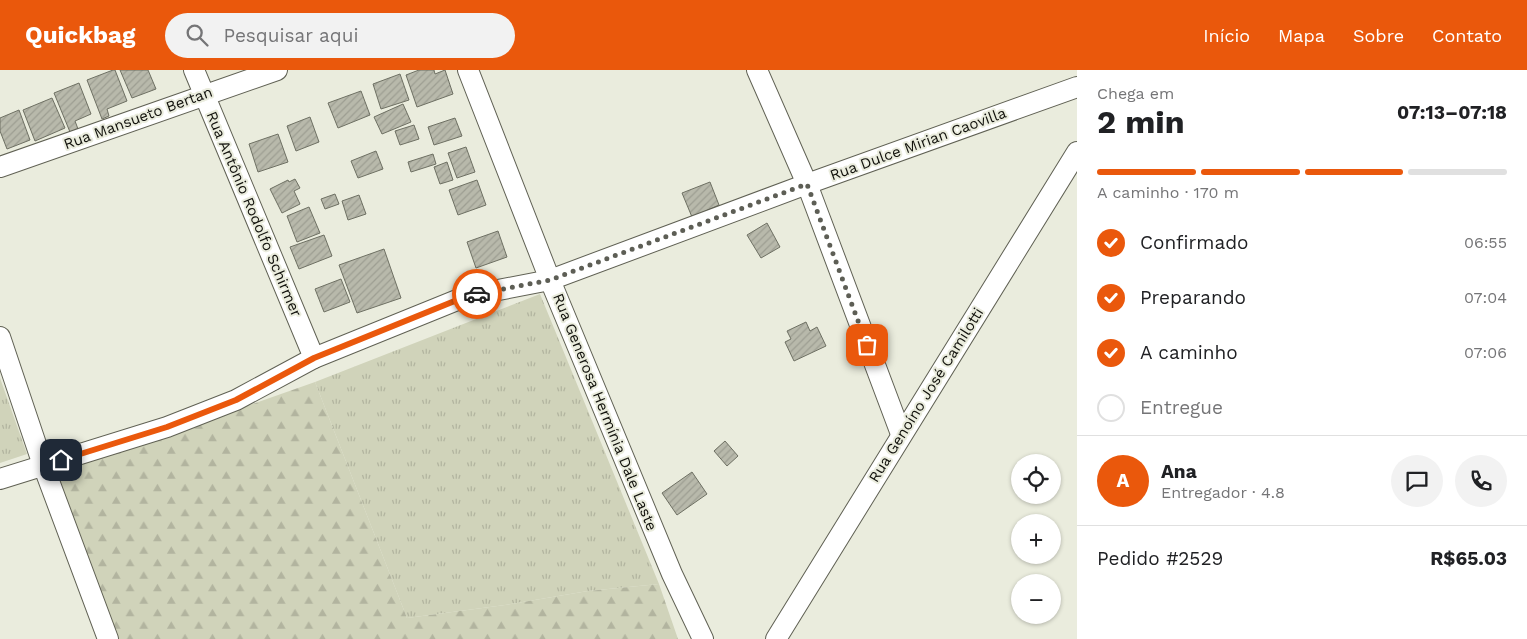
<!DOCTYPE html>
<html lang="pt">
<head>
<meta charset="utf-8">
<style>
	:root { --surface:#fff; --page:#f2f2f2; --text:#202124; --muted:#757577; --line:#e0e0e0; --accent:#ea580c }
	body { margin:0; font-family:"Work Sans",sans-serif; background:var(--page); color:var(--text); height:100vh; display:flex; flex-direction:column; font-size:19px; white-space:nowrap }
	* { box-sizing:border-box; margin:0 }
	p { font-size:16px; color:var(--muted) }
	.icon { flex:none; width:28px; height:28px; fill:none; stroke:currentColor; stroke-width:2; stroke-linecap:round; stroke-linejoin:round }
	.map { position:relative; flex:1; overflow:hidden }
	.panel { display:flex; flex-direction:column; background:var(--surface); width:450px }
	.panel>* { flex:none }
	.controls { position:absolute; left:1011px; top:384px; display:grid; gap:10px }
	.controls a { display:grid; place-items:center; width:50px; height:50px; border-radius:50%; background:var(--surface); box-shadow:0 1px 4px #0004; font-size:25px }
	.pin { position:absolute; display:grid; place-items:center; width:42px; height:42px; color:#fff; margin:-21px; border-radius:10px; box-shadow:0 2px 8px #0006 }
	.courier { position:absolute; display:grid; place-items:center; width:50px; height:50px; margin:-25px; border:4px solid #ea580c; border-radius:50%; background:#fff; color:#222; box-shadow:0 1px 6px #0007 }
	.summary em { font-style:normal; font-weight:700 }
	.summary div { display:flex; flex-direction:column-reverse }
	.summary { display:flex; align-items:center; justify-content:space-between; height:85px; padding:0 20px }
	h1 { font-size:32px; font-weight:700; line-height:38px }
	.bar { display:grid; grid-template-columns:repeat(4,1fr); gap:8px 5px; align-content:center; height:60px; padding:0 20px }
	.bar i { height:6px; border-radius:4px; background:var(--line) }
	.bar .active { background:var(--accent) }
	.bar p { grid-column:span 4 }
	.line { display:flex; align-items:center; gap:12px; padding:0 20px; border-top:1px solid var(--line) }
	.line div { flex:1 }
	.round { display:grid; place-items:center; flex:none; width:52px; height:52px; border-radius:26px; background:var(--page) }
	ol { padding:0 20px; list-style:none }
	li { display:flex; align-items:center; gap:15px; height:55px }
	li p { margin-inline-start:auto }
	li .icon { padding:5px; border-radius:50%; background:var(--accent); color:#fff; stroke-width:4 }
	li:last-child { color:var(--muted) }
	li i { width:28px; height:28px; border:2px solid var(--line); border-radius:50% }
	header { display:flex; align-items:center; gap:30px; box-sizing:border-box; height:70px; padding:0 25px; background:var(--accent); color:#fff }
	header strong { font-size:24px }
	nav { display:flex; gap:28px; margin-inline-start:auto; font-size:18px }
	.search { width:350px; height:45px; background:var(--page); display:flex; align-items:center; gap:12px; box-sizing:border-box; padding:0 18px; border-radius:28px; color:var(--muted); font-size:19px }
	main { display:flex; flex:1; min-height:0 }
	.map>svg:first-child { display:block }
	.grass { fill:url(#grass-tufts) }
	.forest { fill:url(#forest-firs) }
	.building { fill:url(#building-hatch); stroke:#6e7063 }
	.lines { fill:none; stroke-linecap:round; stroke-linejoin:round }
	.minor-casing { stroke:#606154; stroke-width:22 }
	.minor { stroke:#fff; stroke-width:20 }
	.done { stroke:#5d5e55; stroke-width:5; stroke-dasharray:0 9 }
	.route { stroke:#ea580c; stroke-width:6 }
	.labels { text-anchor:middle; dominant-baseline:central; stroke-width:4; stroke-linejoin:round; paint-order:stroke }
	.street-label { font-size:15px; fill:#11110c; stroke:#eaecdd }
</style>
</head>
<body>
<header>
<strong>Quickbag</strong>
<div class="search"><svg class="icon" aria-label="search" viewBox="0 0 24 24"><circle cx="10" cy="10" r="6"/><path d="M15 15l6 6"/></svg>Pesquisar aqui</div>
<nav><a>Início</a><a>Mapa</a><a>Sobre</a><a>Contato</a></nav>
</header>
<main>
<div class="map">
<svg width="1077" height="569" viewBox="0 0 1077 569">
	<defs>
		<pattern id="grass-tufts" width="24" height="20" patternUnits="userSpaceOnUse" patternTransform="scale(1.25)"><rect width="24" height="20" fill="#d0d3ba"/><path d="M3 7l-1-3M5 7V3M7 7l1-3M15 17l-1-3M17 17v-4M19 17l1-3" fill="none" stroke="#b2b49f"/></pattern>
		<pattern id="forest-firs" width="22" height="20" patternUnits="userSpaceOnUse" patternTransform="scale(1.25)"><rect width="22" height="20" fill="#d0d3ba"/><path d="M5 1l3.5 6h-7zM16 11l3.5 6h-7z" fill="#b2b49f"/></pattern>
		<pattern id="building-hatch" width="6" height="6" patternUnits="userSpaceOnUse" patternTransform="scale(1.25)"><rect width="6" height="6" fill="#b8b9ab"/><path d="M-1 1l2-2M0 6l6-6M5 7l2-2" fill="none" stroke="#9d9e92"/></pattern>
	</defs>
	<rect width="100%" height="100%" fill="#eaecdd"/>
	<g class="grass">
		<polygon points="540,224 659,514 588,521 505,535 407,548 315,312"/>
		<polygon points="0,308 27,384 0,393"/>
	</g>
	<polygon class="forest" points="315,312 407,548 505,535 588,521 659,514 678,569 117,569 56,403"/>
	<g class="building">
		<polygon points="113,0 115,0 127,31 107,39 109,46 102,49 87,10"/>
		<polygon points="120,0 148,0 156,19 132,28"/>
		<polygon points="419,0 434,0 435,4 445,0 453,24 417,37 406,5"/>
		<polygon points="400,4 409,30 381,39 373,14"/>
		<polygon points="79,13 91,44 75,51 78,59 70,62 54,23"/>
		<polygon points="361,21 370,45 338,58 328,33"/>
		<polygon points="52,28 65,58 35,71 23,40"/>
		<polygon points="403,34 411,52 382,64 374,47"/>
		<polygon points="19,40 30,70 7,79 0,61 0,48"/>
		<polygon points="310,47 319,72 296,81 287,56"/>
		<polygon points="455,48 462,66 434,75 428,57"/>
		<polygon points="414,55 419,69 400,75 395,61"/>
		<polygon points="278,64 288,92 258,102 249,74"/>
		<polygon points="466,77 475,102 457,108 448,83"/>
		<polygon points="376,81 383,99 358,108 351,91"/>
		<polygon points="433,84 436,94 411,102 408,92"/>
		<polygon points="447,92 453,110 440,114 434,97"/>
		<polygon points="295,109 300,118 294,121 300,134 282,143 270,119 288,110 289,112"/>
		<polygon points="477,110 486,135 458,145 449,120"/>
		<polygon points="710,112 719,135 692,147 682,123"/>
		<polygon points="335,124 339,134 325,139 321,129"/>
		<polygon points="359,125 366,144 348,150 342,131"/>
		<polygon points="309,137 320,163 297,172 287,146"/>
		<polygon points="767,153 780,177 761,188 747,165"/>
		<polygon points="498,161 507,187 476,198 467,172"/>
		<polygon points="324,165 332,186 299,199 290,177"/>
		<polygon points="384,179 401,228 357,243 339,195"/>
		<polygon points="341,209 350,232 324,242 315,219"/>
		<polygon points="806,252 810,261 817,257 826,276 794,291 785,272 791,269 787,261"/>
		<polygon points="725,371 738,386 727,396 714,381"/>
		<polygon points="692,402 707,424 677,445 662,423"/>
	</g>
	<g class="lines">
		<g class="minor-casing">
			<g id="minor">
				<polyline points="194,0 314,288"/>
				<polyline points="468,0 550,210 672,504 703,569"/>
				<polyline points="757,0 807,114 901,364"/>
				<polyline points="0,97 277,0"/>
				<polyline points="0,267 43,395 108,569"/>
				<polyline points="0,409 167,357 236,330 314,288 467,226 550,210 807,114 1077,17"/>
				<polyline points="776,569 1077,82"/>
			</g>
		</g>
		<use href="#minor" class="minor"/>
	</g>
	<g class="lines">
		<polyline class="done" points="477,224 550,210 807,114 867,275"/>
		<polyline class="route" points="61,390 167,357 236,330 314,288 467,226 477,224"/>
	</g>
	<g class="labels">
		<g class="street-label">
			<text transform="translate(138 48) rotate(-20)">Rua Mansueto Bertan</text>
			<text transform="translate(918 74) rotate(-20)">Rua Dulce Mirian Caovilla</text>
			<text transform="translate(254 144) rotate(67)">Rua Antônio Rodolfo Schirmer</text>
			<text transform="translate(926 325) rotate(-58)">Rua Genoíno José Camilotti</text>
			<text transform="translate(605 342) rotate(68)">Rua Generosa Hermínia Dale Laste</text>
		</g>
	</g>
</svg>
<div class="controls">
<a><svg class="icon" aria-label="locate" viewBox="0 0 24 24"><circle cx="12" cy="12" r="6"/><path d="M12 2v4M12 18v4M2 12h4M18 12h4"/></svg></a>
<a>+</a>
<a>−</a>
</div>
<div class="pin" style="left:867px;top:275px;background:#ea580c"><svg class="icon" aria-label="bag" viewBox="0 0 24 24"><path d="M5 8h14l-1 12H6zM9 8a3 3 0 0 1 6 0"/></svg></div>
<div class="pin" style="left:61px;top:390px;background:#1f2937"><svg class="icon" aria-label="home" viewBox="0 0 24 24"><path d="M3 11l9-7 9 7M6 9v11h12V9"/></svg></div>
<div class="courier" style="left:477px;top:224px"><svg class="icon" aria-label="car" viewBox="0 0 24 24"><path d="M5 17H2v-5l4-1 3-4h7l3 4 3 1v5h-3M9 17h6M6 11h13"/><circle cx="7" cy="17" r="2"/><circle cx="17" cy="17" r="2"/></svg></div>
</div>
<section class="panel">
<div class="summary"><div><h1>2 min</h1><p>Chega em</p></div><em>07:13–07:18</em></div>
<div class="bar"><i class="active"></i><i class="active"></i><i class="active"></i><i></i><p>A caminho · 170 m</p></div>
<ol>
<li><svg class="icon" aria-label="check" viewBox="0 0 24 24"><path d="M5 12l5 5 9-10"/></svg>Confirmado<p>06:55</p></li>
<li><svg class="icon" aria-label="check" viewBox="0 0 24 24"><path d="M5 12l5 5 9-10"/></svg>Preparando<p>07:04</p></li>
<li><svg class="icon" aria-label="check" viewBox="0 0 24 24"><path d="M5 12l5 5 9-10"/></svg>A caminho<p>07:06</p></li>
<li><i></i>Entregue</li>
</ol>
<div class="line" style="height:90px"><b class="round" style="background:var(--accent);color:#fff">A</b><div><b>Ana</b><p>Entregador · 4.8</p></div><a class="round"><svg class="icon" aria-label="chat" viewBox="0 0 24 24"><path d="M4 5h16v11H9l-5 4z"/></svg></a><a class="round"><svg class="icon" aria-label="phone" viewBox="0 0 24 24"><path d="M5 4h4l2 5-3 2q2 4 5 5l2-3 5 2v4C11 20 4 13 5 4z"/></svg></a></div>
<div class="line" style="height:65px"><div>Pedido #2529</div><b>R$65.03</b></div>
</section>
</main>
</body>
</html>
